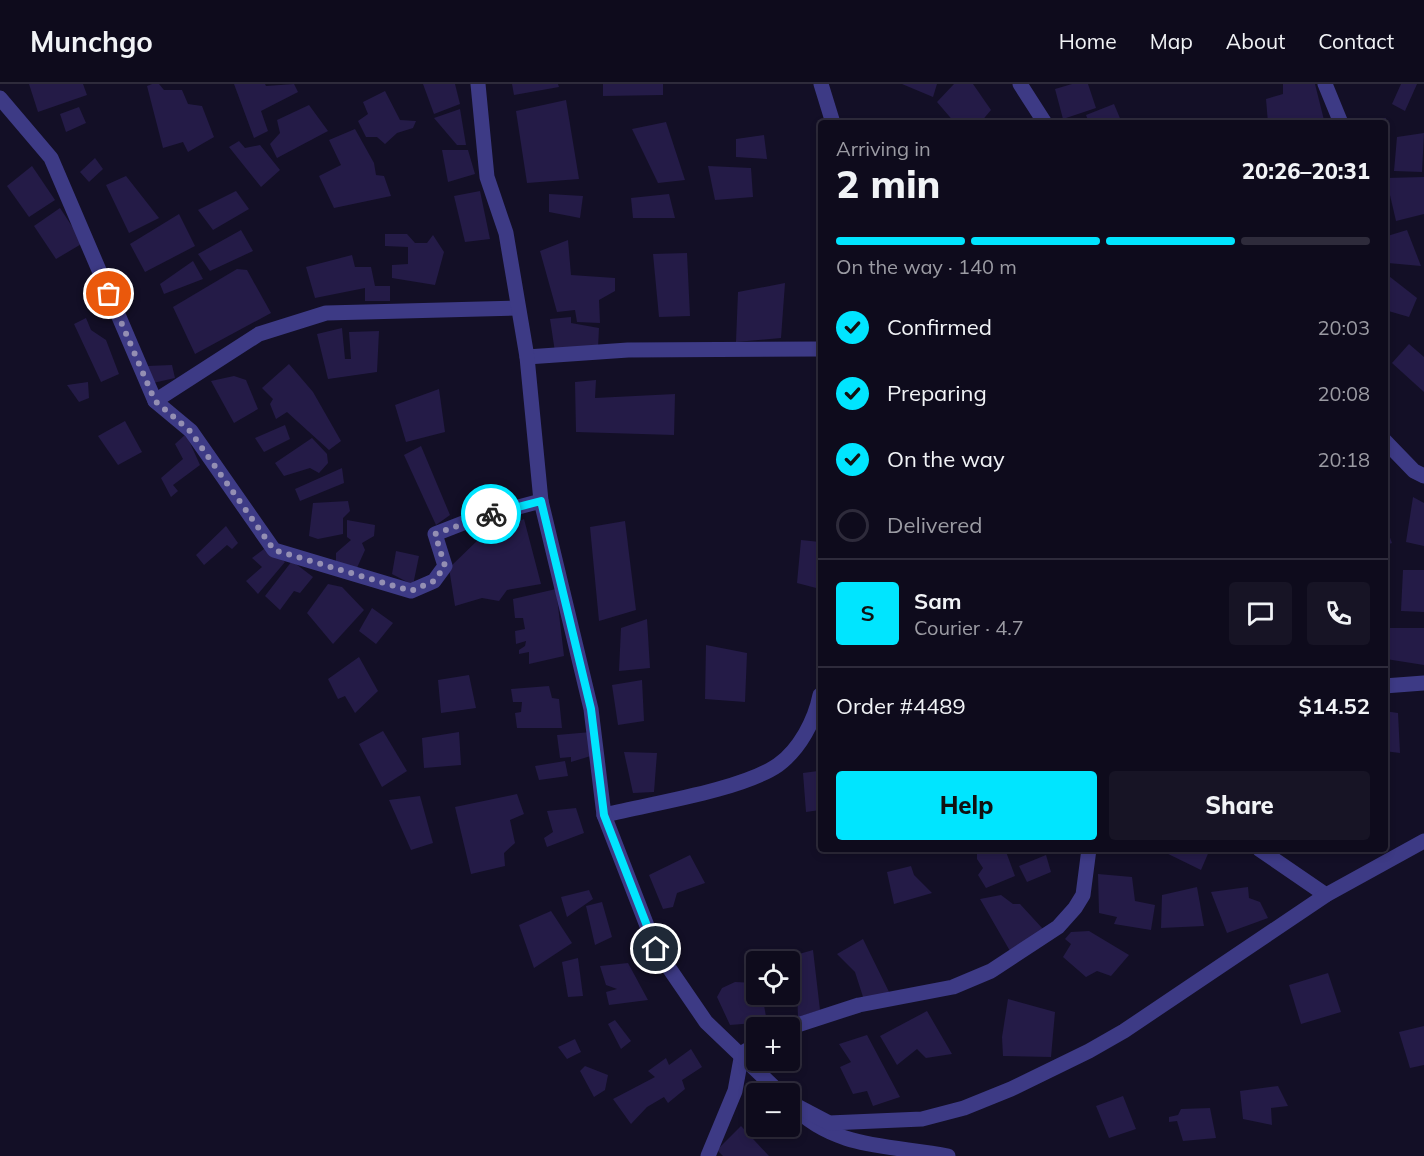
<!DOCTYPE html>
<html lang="en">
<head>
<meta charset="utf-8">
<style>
	:root { --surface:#0e0b1c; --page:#171425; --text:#f1f3f6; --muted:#9b9ba3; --line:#2e2b3b; --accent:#00e5ff }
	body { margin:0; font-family:Mulish,sans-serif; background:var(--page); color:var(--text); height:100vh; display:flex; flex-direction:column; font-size:22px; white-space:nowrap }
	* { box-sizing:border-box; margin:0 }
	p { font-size:20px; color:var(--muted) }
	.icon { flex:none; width:33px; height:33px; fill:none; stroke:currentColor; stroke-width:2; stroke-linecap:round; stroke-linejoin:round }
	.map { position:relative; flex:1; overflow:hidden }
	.sheet { position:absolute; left:818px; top:36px; width:570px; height:732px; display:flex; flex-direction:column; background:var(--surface); border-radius:6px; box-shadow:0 3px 9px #0003,0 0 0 2px var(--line) }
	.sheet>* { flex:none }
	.buttons { position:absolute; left:746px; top:867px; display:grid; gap:12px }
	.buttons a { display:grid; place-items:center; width:54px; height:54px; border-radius:6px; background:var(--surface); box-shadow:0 3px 9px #0003,0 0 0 2px var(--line); font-size:30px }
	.pin { position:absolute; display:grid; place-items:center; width:51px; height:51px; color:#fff; margin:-26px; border:3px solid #fff; border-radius:50%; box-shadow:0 2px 6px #0007 }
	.courier { position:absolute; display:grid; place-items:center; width:60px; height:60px; margin:-30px; border:4px solid #00e5ff; border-radius:50%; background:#fff; color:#222; box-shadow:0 2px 8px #0007 }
	.overview em { font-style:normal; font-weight:800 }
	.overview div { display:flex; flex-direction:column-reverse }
	.overview { display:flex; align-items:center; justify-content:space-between; height:102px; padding:0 18px }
	h1 { font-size:39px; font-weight:800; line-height:45px }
	.bar { display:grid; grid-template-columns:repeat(4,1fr); gap:9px 6px; align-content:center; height:72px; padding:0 18px }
	.bar i { height:8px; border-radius:4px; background:var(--line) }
	.bar .on { background:var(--accent) }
	.bar p { grid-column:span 4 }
	.line { display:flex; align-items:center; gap:15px; padding:0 18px; border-top:2px solid var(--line) }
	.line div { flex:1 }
	.round { display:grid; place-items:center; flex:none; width:63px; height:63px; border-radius:6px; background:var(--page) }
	ol { padding:0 18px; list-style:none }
	li { display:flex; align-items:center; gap:18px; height:66px }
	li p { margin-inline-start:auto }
	li .icon { padding:6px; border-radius:50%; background:var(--accent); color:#111; stroke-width:4 }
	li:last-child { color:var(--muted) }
	li i { width:33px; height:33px; border:3px solid var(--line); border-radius:50% }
	.action { display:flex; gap:12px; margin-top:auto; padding:12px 18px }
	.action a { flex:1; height:69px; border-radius:6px; background:var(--accent); color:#111; font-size:24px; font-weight:800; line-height:69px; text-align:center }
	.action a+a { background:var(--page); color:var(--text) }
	header { display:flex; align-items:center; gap:36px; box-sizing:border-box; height:84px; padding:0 30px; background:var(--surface); border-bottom:2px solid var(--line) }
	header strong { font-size:28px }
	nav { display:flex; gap:33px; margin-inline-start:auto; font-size:21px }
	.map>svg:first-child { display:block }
	.building { fill:#241b47 }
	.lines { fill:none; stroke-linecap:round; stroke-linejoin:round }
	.minor { stroke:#3d3a85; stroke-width:15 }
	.tertiary { stroke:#3d3a85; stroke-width:15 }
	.done { stroke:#948fb3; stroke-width:6; stroke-dasharray:0 10.8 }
	.route { stroke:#00e5ff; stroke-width:8 }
</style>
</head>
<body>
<header>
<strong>Munchgo</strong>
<nav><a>Home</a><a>Map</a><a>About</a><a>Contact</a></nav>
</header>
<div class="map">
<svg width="1424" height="1072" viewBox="0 0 1424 1072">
	<rect width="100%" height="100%" fill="#130f26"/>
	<g class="building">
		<polygon points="29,0 83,0 87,11 38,28"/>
		<polygon points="152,0 159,0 164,6 182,6 188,20 202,22 214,53 188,68 183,58 163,64 147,2"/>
		<polygon points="234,0 265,0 266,2 294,0 298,8 261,27 268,47 254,54"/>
		<polygon points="423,0 455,0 460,20 434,30"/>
		<polygon points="512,0 558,0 559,3 514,11"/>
		<polygon points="603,0 663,0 663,11 603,12"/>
		<polygon points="902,0 937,0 933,13"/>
		<polygon points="954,0 973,0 991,26 980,39 955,39 937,18"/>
		<polygon points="1072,0 1088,0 1096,24 1063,35 1055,5"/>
		<polygon points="1283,0 1315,0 1324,36 1268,39 1266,15 1283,10"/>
		<polygon points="1401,0 1417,0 1405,27 1392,20"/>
		<polygon points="385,7 400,36 416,37 413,44 397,49 385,60 377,53 366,53 358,37 368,30 363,18"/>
		<polygon points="566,16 579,95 527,99 516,27"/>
		<polygon points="1114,20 1122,39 1089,39 1086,31"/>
		<polygon points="309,21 328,47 277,74 270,60 280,49 277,36"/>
		<polygon points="79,23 86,39 66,48 60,30"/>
		<polygon points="460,25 466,61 457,61 434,34"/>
		<polygon points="1386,34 1386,39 1357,39 1357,36"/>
		<polygon points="666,38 685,96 658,99 632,45"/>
		<polygon points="355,45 374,79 376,91 384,92 391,112 334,124 319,92 341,81 329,56"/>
		<polygon points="1424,49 1422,88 1394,87 1397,53"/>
		<polygon points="764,51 767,75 736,73 736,55"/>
		<polygon points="239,57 245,64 260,61 280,86 261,103 229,63"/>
		<polygon points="442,66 468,66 475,90 448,98"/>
		<polygon points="95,74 103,85 89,98 80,88"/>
		<polygon points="32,82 55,116 29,133 7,102"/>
		<polygon points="708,82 751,84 753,113 715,116"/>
		<polygon points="126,92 159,134 129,149 106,101"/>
		<polygon points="1424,93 1424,130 1396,137 1386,94"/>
		<polygon points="236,107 249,125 213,146 198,126"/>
		<polygon points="480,107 490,155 465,158 454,112"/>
		<polygon points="549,110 583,112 580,134 549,128"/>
		<polygon points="669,110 675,134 633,134 631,114"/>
		<polygon points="60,124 83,159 56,175 34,142"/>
		<polygon points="179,130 195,162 145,188 130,160"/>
		<polygon points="241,146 253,167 210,187 198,170"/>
		<polygon points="1407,146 1421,182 1388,179 1384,170 1384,153"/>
		<polygon points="385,150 407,150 415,159 427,159 433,151 444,168 435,201 392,194 392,181 408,180 408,163 385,162"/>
		<polygon points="568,156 571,191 615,194 615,207 599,216 600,239 577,238 575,226 557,228 540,167"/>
		<polygon points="687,169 690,232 659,233 653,170"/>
		<polygon points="352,171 355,183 371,183 375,202 390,202 390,217 365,217 365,204 315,214 306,183"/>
		<polygon points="193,177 203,195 164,210 160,200"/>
		<polygon points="237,185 247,186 271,229 195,270 173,223"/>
		<polygon points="1385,189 1417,214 1409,233 1385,226"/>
		<polygon points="785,199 781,254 736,258 738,208"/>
		<polygon points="571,233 571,239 599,244 598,264 555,268 550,235"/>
		<polygon points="86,234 91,246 106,256 119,290 101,298 74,240"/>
		<polygon points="342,244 345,275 351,275 349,248 379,247 377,288 328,295 317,250"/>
		<polygon points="1409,260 1424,273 1424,308 1392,279"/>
		<polygon points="289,280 313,308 341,357 329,366 287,328 276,335 270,320 273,315 262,304"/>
		<polygon points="172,281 175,294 153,299 147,282"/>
		<polygon points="234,292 246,296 258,325 234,339 211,297"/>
		<polygon points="596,296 595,314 675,310 674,351 576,348 575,298"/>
		<polygon points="88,298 89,314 79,318 67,301"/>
		<polygon points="439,305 445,348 406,358 395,321"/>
		<polygon points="125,337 142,368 118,381 98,352"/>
		<polygon points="285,341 290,355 264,368 255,354"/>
		<polygon points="186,350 200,381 173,401 178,407 171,413 161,394 183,375 175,360"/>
		<polygon points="312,354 327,370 328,379 319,389 310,384 284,392 275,379"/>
		<polygon points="421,362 450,431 436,441 404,371"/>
		<polygon points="342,384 344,399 300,417 295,405"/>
		<polygon points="1413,413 1424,419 1424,462 1406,458"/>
		<polygon points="348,417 350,427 343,434 343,450 318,455 309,452 313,419"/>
		<polygon points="524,435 541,500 507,506 499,517 482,514 455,522 449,484 479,455"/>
		<polygon points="347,436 375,441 374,452 362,459 365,466 356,486 336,477 336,469 351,456 347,453"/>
		<polygon points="625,437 636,526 599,537 590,443"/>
		<polygon points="1384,438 1392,459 1384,462"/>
		<polygon points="226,442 238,459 232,465 227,461 204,481 196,471"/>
		<polygon points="801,456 820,458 820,477 817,485 820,505 797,499"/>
		<polygon points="268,462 285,478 258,510 246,497 262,483 252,474"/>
		<polygon points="396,467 419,472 413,501 392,490"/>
		<polygon points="292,477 313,493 300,509 294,507 280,526 265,512"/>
		<polygon points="1403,486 1424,486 1424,528 1401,527"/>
		<polygon points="328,500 342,503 364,526 333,560 307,529"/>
		<polygon points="556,505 564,572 529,580 529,568 519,570 519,566 525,562 526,557 516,560 515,547 525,545 523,534 515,534 513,515"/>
		<polygon points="372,524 393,539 376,560 359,547"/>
		<polygon points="647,535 650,584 619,587 621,544"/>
		<polygon points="1389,544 1424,544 1424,581 1386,575"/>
		<polygon points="706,561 747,569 745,618 705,615"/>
		<polygon points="359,573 378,607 355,629 345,612 338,615 328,595"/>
		<polygon points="469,591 476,624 441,629 438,596"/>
		<polygon points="642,596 644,637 618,641 612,601"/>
		<polygon points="549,602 552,614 559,615 562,644 517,644 515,629 521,628 522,618 513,618 511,605"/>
		<polygon points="1384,627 1398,629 1400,669 1384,667"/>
		<polygon points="383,647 407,687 382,703 359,660"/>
		<polygon points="459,648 461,681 424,684 422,654"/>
		<polygon points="591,648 594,671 571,678 571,673 560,674 557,651"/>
		<polygon points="624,668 657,669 654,708 633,709"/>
		<polygon points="565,677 568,692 539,696 535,682"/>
		<polygon points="818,687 820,726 806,728 803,689"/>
		<polygon points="517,710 524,730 510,736 515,759 504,769 505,782 471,790 455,723"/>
		<polygon points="420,712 433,759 411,766 389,716"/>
		<polygon points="576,724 584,749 547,763 544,754 553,748 547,727"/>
		<polygon points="977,765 1005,765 1015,792 986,804 978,791 983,784 977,775"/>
		<polygon points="1158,765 1210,765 1201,786"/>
		<polygon points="690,771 705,799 677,809 673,823 663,825 649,791"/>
		<polygon points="1046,771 1051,788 1027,798 1019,782"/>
		<polygon points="911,782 914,791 932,809 894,820 887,788"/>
		<polygon points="1098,790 1132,793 1135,817 1155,821 1151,846 1114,840 1117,833 1099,829"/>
		<polygon points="1197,803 1204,842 1161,844 1162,811"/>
		<polygon points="1248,803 1249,814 1260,818 1268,834 1227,849 1211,808"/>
		<polygon points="589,806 593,815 567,833 561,813"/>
		<polygon points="1001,811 1013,820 1020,820 1043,845 1010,867 980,815"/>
		<polygon points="602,818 612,853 595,861 586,822"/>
		<polygon points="551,827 572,859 534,884 519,841"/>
		<polygon points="1089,847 1129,871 1111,892 1097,887 1086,893 1063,873 1071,860 1065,855 1071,848"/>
		<polygon points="863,855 890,910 864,916 855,888 837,870"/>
		<polygon points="813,866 820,926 798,933 797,905 789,902 789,878 778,876"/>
		<polygon points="578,874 583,912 568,913 562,878"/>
		<polygon points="628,879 648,916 609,921 606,908 617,905 606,901 600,882"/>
		<polygon points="1328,889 1341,928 1301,940 1289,901"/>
		<polygon points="735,898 756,899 756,910 762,910 767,938 730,941 717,913 722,904"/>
		<polygon points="1008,915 1055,928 1051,973 1003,972 1002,953"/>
		<polygon points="927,927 952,970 926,974 917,965 897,981 880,952"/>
		<polygon points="615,936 631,957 621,965 608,940"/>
		<polygon points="1424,942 1424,981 1410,984 1399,948"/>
		<polygon points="867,951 900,1013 873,1022 867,1007 853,1010 840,983 851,978 839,960"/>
		<polygon points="575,955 581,968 567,975 558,963"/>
		<polygon points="691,965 702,983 682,996 685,1005 668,1019 664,1013 647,1023 631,1040 613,1015 655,993 648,987 666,974 669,981"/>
		<polygon points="585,982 608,991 605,1006 594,1013 580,987"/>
		<polygon points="1278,1002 1288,1022 1271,1024 1272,1041 1243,1035 1240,1007"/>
		<polygon points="1123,1012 1136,1045 1109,1054 1096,1022"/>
		<polygon points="1210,1024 1216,1054 1183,1057 1177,1037 1169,1038 1169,1033 1178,1031 1181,1025"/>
		<polygon points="741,1042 769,1072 723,1072 717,1066"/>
	</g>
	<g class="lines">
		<g class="minor">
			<polyline points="821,0 833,39"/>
			<polyline points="1020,0 1045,39"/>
			<polyline points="0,14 51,74 155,317 191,347 274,466 411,507 434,497 445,482 435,450 476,434 541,417"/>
			<polyline points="527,273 628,266 820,265"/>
			<polyline points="155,317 259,250 326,229 517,224"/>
			<polyline points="1384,602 1424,599"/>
			<path d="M604,731C650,720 742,706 778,681C800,665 815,636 820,611"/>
			<polyline points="1259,765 1326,811"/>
			<polyline points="788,944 859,921 953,903 991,887 1058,843 1075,824 1083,811 1089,765"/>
			<path d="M792,1021C834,1066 893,1061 948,1072"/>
			<polyline points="708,1072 735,1007 742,969 756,961"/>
		</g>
		<g class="tertiary">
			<polyline points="478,0 487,93 506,149 527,273 541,417 591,625 604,731 656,865 706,938 781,1010"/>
			<polyline points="1325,0 1341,39"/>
			<polyline points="1384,356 1414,387 1424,392"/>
			<polyline points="789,1018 829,1039 922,1035 964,1024 1011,1005 1089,967 1124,947 1326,811 1424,757"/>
		</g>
	</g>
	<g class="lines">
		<polyline class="done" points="109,210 155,317 190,347 274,466 411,507 434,497 445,482 435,450 491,430"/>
		<polyline class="route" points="491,430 541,417 591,625 604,731 656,865"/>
	</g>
</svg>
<div class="buttons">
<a><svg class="icon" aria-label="locate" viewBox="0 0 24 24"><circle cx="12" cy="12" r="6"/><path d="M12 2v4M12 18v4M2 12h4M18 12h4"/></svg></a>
<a>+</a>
<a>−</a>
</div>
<div class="pin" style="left:109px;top:210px;background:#ea580c"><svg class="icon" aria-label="bag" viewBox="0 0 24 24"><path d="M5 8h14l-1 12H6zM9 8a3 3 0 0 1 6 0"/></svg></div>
<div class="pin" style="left:656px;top:865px;background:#1f2937"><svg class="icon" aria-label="home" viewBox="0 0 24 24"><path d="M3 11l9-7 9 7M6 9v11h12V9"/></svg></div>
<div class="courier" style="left:491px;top:430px"><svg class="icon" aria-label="bike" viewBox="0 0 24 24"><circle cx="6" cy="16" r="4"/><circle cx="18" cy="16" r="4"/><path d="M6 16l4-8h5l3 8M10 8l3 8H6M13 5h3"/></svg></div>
<section class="sheet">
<div class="overview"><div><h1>2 min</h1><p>Arriving in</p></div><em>20:26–20:31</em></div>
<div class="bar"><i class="on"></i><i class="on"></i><i class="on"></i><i></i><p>On the way · 140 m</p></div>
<ol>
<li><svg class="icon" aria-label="check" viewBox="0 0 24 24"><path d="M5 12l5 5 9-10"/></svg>Confirmed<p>20:03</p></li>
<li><svg class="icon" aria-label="check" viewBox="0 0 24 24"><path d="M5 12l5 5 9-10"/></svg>Preparing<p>20:08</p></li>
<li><svg class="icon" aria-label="check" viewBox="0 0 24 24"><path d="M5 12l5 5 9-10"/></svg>On the way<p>20:18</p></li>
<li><i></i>Delivered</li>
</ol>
<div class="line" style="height:108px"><b class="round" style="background:var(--accent);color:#111">S</b><div><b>Sam</b><p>Courier · 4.7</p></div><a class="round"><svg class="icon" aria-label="chat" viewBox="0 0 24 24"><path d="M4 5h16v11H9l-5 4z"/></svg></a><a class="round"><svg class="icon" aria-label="phone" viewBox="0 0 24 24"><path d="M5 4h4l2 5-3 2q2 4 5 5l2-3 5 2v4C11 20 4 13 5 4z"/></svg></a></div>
<div class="line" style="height:78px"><div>Order #4489</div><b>$14.52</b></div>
<div class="action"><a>Help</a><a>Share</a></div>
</section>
</div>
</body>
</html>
